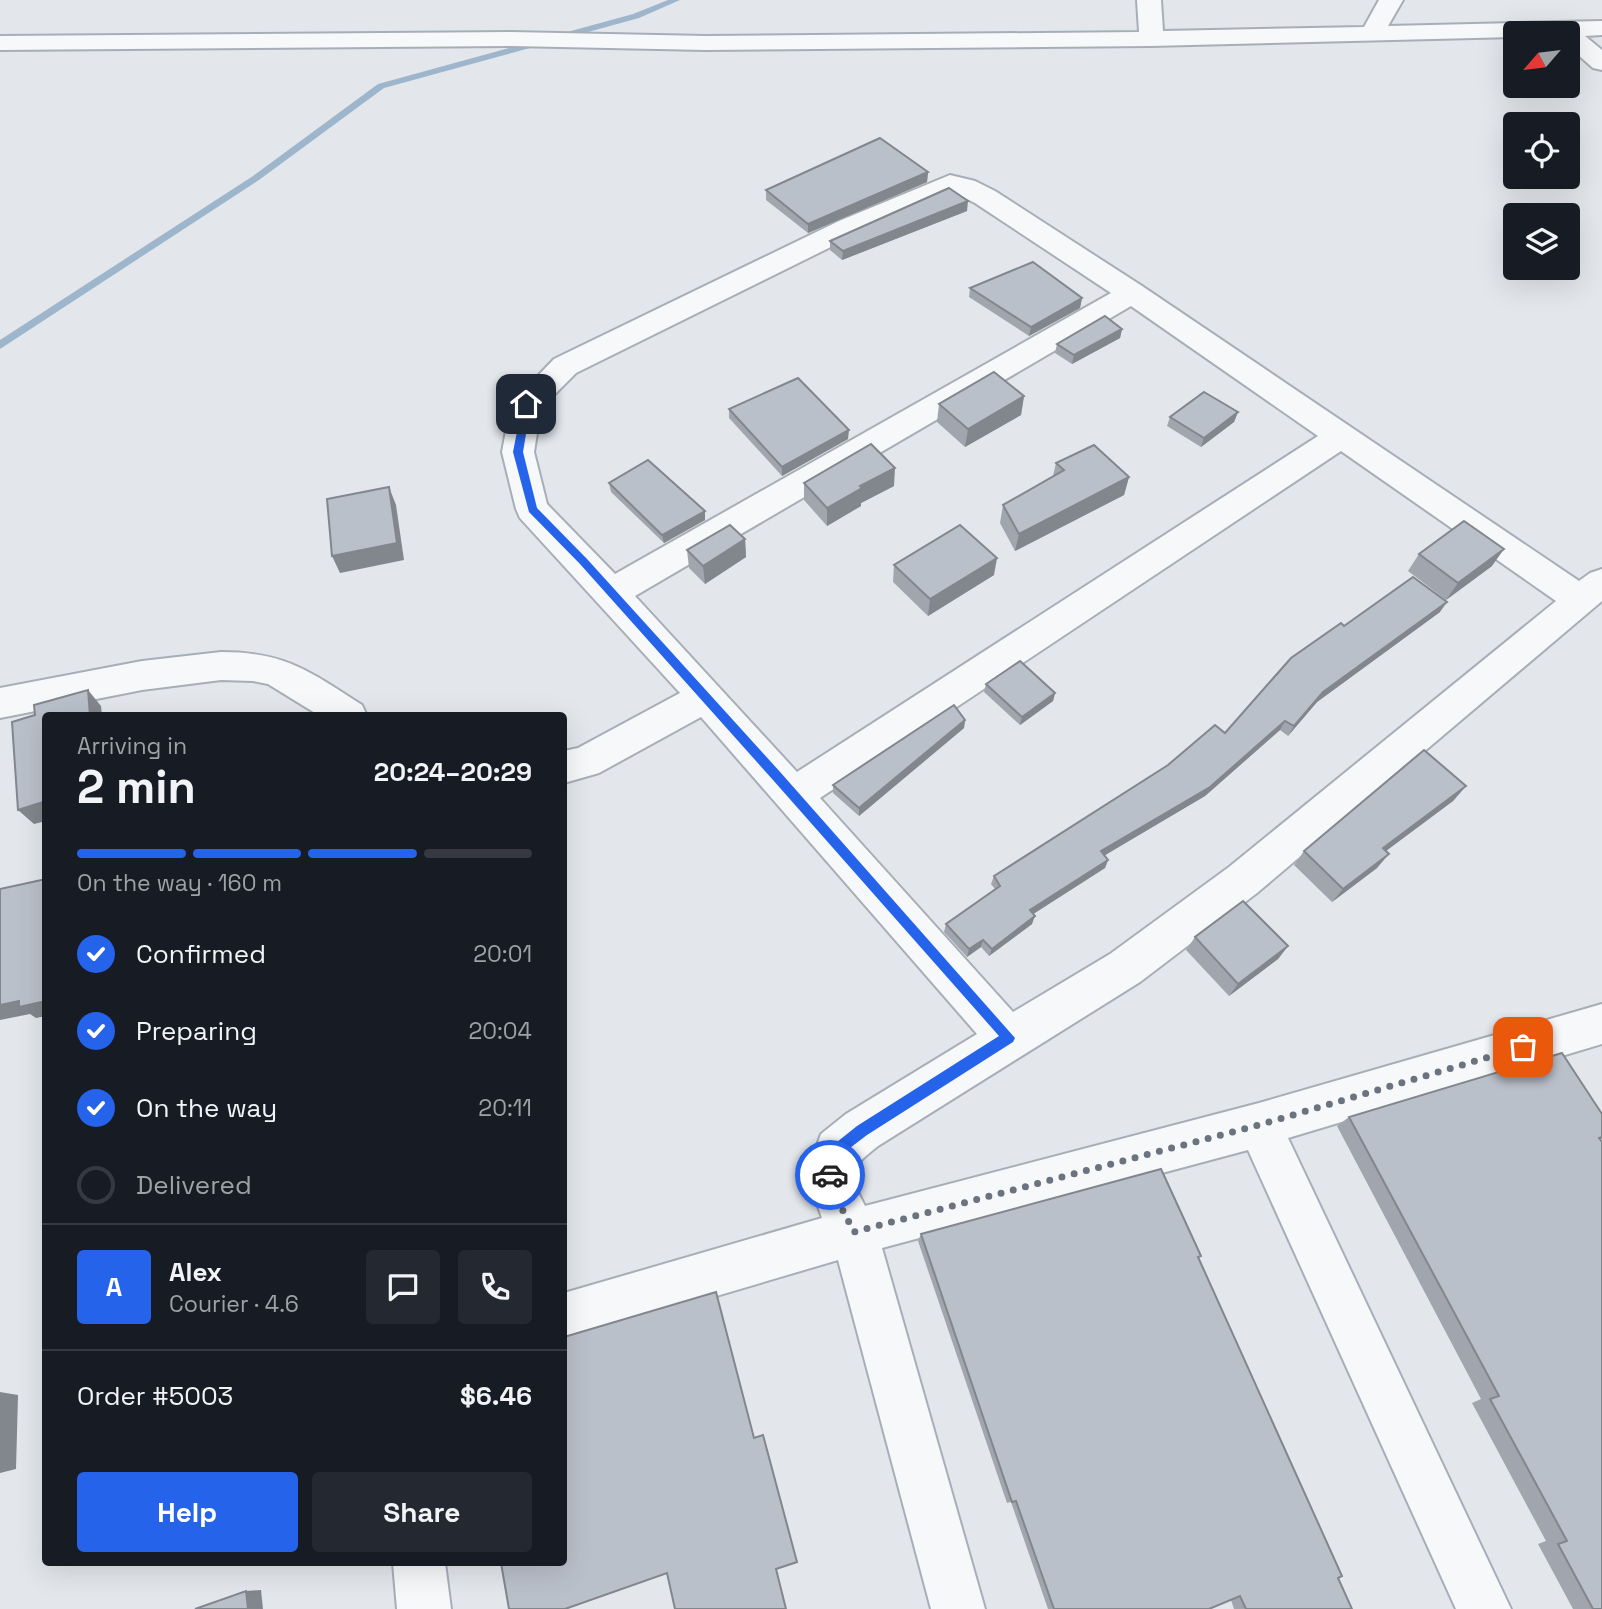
<!DOCTYPE html>
<html lang="en">
<head>
<meta charset="utf-8">
<style>
	:root { --surface:#171b24; --page:#242831; --text:#f1f3f6; --muted:#9ea1a6; --line:#363941; --accent:#2563eb }
	body { margin:0; font-family:"Space Grotesk",sans-serif; background:var(--page); color:var(--text); height:100vh; display:flex; flex-direction:column; font-size:26px; white-space:nowrap }
	* { box-sizing:border-box; margin:0 }
	p { font-size:23px; color:var(--muted) }
	.icon { flex:none; width:38px; height:38px; fill:none; stroke:currentColor; stroke-width:2; stroke-linecap:round; stroke-linejoin:round }
	.map { position:relative; flex:1; overflow:hidden }
	.panel { position:absolute; left:42px; top:712px; width:525px; height:854px; display:flex; flex-direction:column; background:var(--surface); border-radius:7px; box-shadow:0 7px 28px #0002 }
	.panel>* { flex:none }
	.needle { width:46px; rotate:242deg }
	.buttons { position:absolute; left:1503px; top:21px; display:grid; gap:14px }
	.buttons a { display:grid; place-items:center; width:77px; height:77px; border-radius:7px; background:var(--surface); box-shadow:0 7px 28px #0002; font-size:35px }
	.pin { position:absolute; display:grid; place-items:center; width:60px; height:60px; color:#fff; margin:-30px; border-radius:14px; box-shadow:0 4px 10px #0006 }
	.courier { position:absolute; display:grid; place-items:center; width:70px; height:70px; margin:-35px; border:5px solid #2563eb; border-radius:50%; background:#fff; color:#222; box-shadow:0 2px 9px #0007 }
	.overview em { font-style:normal; font-weight:800 }
	.overview div { display:flex; flex-direction:column-reverse }
	.overview { display:flex; align-items:center; justify-content:space-between; height:119px; padding:0 35px }
	h1 { font-size:46px; font-weight:800; line-height:52px }
	.bar { display:grid; grid-template-columns:repeat(4,1fr); gap:10px 7px; align-content:center; height:84px; padding:0 35px }
	.bar i { height:9px; border-radius:5px; background:var(--line) }
	.bar .on { background:var(--accent) }
	.bar p { grid-column:span 4 }
	.line { display:flex; align-items:center; gap:18px; padding:0 35px; border-top:2px solid var(--line) }
	.line div { flex:1 }
	.round { display:grid; place-items:center; flex:none; width:74px; height:74px; border-radius:7px; background:var(--page) }
	ol { padding:0 35px; list-style:none }
	li { display:flex; align-items:center; gap:21px; height:77px }
	li p { margin-inline-start:auto }
	li .icon { padding:7px; border-radius:50%; background:var(--accent); color:#fff; stroke-width:4 }
	li:last-child { color:var(--muted) }
	li i { width:38px; height:38px; border:4px solid var(--line); border-radius:50% }
	.primary-button { display:flex; gap:14px; margin-top:auto; padding:14px 35px }
	.primary-button a { flex:1; height:80px; border-radius:7px; background:var(--accent); color:#fff; font-size:28px; font-weight:800; line-height:80px; text-align:center }
	.primary-button a+a { background:var(--page); color:var(--text) }
	.map>svg:first-child { display:block }
	.lines { fill:none; stroke-linecap:round; stroke-linejoin:round }
	.stream { fill:#9eb6cc; fill-rule:evenodd }
	.minor-casing { stroke:#a8aeb7; stroke-width:4 }
	.minor { fill:#f7f8fa; fill-rule:evenodd }
	.wall { fill:#a0a5ae }
	.shaded-wall { fill:#82868d }
	.building { fill:#bac0ca; stroke:#82868d; stroke-width:2 }
	.route { fill:#2563eb }
	.done { stroke:#6b737f; stroke-width:7; stroke-dasharray:0 12.6 }
</style>
</head>
<body>
<div class="map">
<svg width="1602" height="1609" viewBox="0 0 1602 1609">
	<rect width="100%" height="100%" fill="#e3e7ec"/>
	<g class="lines">
		<polygon class="stream" points="668,0 680,0 639,18 384,88 259,180 0,349 0,340 253,176 378,84 633,14"/>
		<g class="minor-casing">
			<g id="minor">
				<polygon points="1137,0 1161,0 1163,31 1364,27 1379,0 1403,0 1388,26 1602,21 1602,35 1585,36 1602,50 1602,70 1593,68 1568,46 1568,33 1516,33 1516,37 1151,46 706,50 511,46 0,50 0,36 511,32 706,36 1139,32"/>
				<path d="M950,175L975,181L995,191L1142,286L1579,581L1590,573L1602,569V601L1257,893L1140,982L878,1146C849,1169 847,1172 865,1206L1259,1103L1602,1004V1044L1288,1138L1511,1609H1456L1248,1150L882,1248L985,1609H931L838,1260L564,1341V1293L822,1218L807,1174L821,1134L846,1114L977,1034L701,717L599,773L564,783V751L578,748L680,693L520,518L516,509L502,452L511,404L554,359L839,221ZM953,192L975,203L1111,293L615,574L547,504L534,452L541,408L576,373L859,233ZM1131,306L1318,436L797,772L635,596ZM1341,451L1556,601L1229,867L1110,954L1013,1012L820,798Z"/>
				<path d="M221,652C286,652 310,672 362,705L367,716H320L268,684L253,681L221,680L142,690L0,718V688L142,661Z"/>
				<polygon points="393,1563 445,1563 451,1609 397,1609"/>
			</g>
		</g>
		<use href="#minor" class="minor"/>
	</g>
	<g class="wall">
		<polygon points="928,172 927,182 808,233 766,200 766,190"/>
		<polygon points="967,211 842,260 830,250 830,241"/>
		<polygon points="970,288 1082,298 1080,308 1029,336 969,297"/>
		<polygon points="1122,329 1120,338 1072,364 1055,353 1057,344"/>
		<polygon points="1024,396 1021,415 965,447 937,422 939,404"/>
		<polygon points="729,409 848,439 782,476 729,418"/>
		<polygon points="1238,412 1234,422 1201,447 1167,426 1170,417"/>
		<polygon points="1056,463 1129,477 1124,495 1015,551 1000,523 1003,505 1053,476"/>
		<polygon points="609,483 705,511 705,520 664,543 611,492"/>
		<polygon points="804,483 894,486 861,503 861,506 827,526 804,500"/>
		<polygon points="745,539 746,557 705,584 689,568 687,550"/>
		<polygon points="1419,554 1492,566 1446,600 1408,571"/>
		<polygon points="894,565 994,575 928,616 893,582"/>
		<polygon points="1440,612 1317,702 1288,736 1280,730 1205,796 1104,855 1108,860 1105,868 1033,914 1032,924 989,956 981,947 967,957 944,932 946,924 995,889 991,884 994,876 1225,733 1344,626"/>
		<polygon points="986,684 1055,693 1053,701 1020,725 984,692"/>
		<polygon points="965,720 964,728 859,816 833,793 833,785"/>
		<polygon points="1466,786 1453,801 1386,851 1377,868 1332,902 1294,865 1304,851"/>
		<polygon points="1195,937 1288,946 1278,959 1229,996 1186,950"/>
		<polygon points="1602,1114 1602,1139 1600,1140 1602,1609 1573,1609 1538,1544 1546,1541 1472,1403 1481,1399 1337,1126 1349,1117"/>
		<polygon points="921,1234 1198,1258 1352,1609 1234,1609 1231,1600 1209,1609 1048,1609 1011,1502 1007,1503 918,1241"/>
	</g>
	<g class="shaded-wall">
		<polygon points="928,172 927,182 808,233 808,224"/>
		<polygon points="968,201 967,211 842,260 843,251"/>
		<polygon points="1082,298 1080,308 1029,336 1031,327"/>
		<polygon points="1122,329 1120,338 1072,364 1074,355"/>
		<polygon points="1024,396 1021,415 965,447 968,429"/>
		<polygon points="1238,412 1234,422 1201,447 1204,438"/>
		<polygon points="849,430 848,439 782,476 782,467"/>
		<polygon points="895,468 894,486 861,503 861,506 827,526 827,508 860,486"/>
		<polygon points="1129,477 1124,495 1015,551 1019,534"/>
		<polygon points="389,487 396,505 404,560 340,573 332,556"/>
		<polygon points="705,511 705,520 664,543 662,535"/>
		<polygon points="745,539 746,557 705,584 703,566"/>
		<polygon points="1504,549 1492,566 1446,600 1458,583"/>
		<polygon points="997,558 994,575 928,616 930,599"/>
		<polygon points="1447,602 1440,612 1317,702 1288,736 1294,726 1323,692"/>
		<polygon points="88,690 101,706 102,716 90,716"/>
		<polygon points="1055,693 1053,701 1020,725 1022,717"/>
		<polygon points="965,720 964,728 859,816 859,808"/>
		<polygon points="1285,721 1280,730 1205,796 1097,860 1101,851"/>
		<polygon points="1466,786 1453,801 1371,862 1383,848"/>
		<polygon points="46,801 46,821 34,824 18,810"/>
		<polygon points="1389,854 1377,868 1332,902 1343,889"/>
		<polygon points="1108,860 1105,868 1027,918 1030,910"/>
		<polygon points="1035,916 1032,924 989,956 992,949"/>
		<polygon points="983,940 981,947 967,957 969,949"/>
		<polygon points="1288,946 1278,959 1229,996 1238,984"/>
		<polygon points="19,1001 46,1001 46,1016 36,1018 30,1014 0,1020 0,1005"/>
		<polygon points="0,1392 18,1395 16,1469 0,1473"/>
		<polygon points="261,1590 263,1609 248,1609 246,1591"/>
	</g>
	<g class="building">
		<polygon points="880,138 928,172 808,224 766,190"/>
		<polygon points="949,188 968,201 843,251 830,241"/>
		<polygon points="1033,262 1082,298 1031,327 970,288"/>
		<polygon points="1105,316 1122,329 1074,355 1057,344"/>
		<polygon points="994,372 1024,396 968,429 939,404"/>
		<polygon points="798,378 849,430 782,467 729,409"/>
		<polygon points="1204,392 1238,412 1204,438 1170,417"/>
		<polygon points="871,444 895,468 860,486 862,488 827,508 804,483"/>
		<polygon points="1094,445 1129,477 1019,534 1003,505 1064,470 1056,463"/>
		<polygon points="648,460 705,511 662,535 609,483"/>
		<polygon points="389,487 397,543 332,556 327,499"/>
		<polygon points="1464,521 1504,549 1458,583 1419,554"/>
		<polygon points="730,525 745,539 703,566 687,550"/>
		<polygon points="960,525 997,558 930,599 894,565"/>
		<polygon points="1413,577 1447,602 1323,692 1294,726 1285,721 1210,787 1101,851 1108,860 1030,910 1035,916 992,949 983,940 969,949 946,924 1000,886 994,876 1168,765 1215,725 1225,733 1291,658 1341,623 1344,626"/>
		<polygon points="1020,661 1055,693 1022,717 986,684"/>
		<polygon points="88,690 90,716 46,716 46,801 18,810 12,722 35,715 34,705"/>
		<polygon points="954,705 965,720 859,808 833,785"/>
		<polygon points="1424,750 1466,786 1383,848 1389,854 1343,889 1304,851"/>
		<polygon points="46,879 46,1001 19,1007 19,1001 0,1005 0,889"/>
		<polygon points="1243,901 1288,946 1238,984 1195,937"/>
		<polygon points="1562,1053 1602,1114 1602,1137 1599,1138 1602,1142 1602,1609 1593,1609 1558,1544 1567,1541 1490,1399 1499,1396 1349,1117"/>
		<polygon points="1161,1169 1201,1256 1198,1257 1342,1576 1338,1578 1352,1609 1246,1609 1240,1596 1209,1609 1054,1609 1016,1501 1012,1502 921,1234"/>
		<polygon points="716,1292 754,1438 763,1435 797,1562 776,1569 786,1609 675,1609 667,1573 565,1609 509,1609 501,1563 564,1563 564,1337"/>
		<polygon points="246,1591 248,1609 195,1609"/>
	</g>
	<polygon class="route" points="523,401 531,404 523,452 537,508 587,559 781,773 1015,1038 1013,1042 867,1135 842,1154 835,1180 830,1182 824,1175 832,1146 857,1126 999,1036 773,780 580,564 529,512 513,452"/>
	<g class="lines">
		<polyline class="done" points="830,1175 837,1199 854,1232 1259,1125 1523,1047"/>
	</g>
</svg>
<div class="buttons">
<a><svg class="needle" viewBox="-14 -14 28 28"><path d="M0-13l5 13h-10z" fill="#e53935"/><path d="M0 13l5-13h-10z" fill="#9ea1a6"/></svg></a>
<a><svg class="icon" aria-label="locate" viewBox="0 0 24 24"><circle cx="12" cy="12" r="6"/><path d="M12 2v4M12 18v4M2 12h4M18 12h4"/></svg></a>
<a><svg class="icon" aria-label="layers" viewBox="0 0 24 24"><path d="M12 4l9 5-9 5-9-5zM3 14l9 5 9-5"/></svg></a>
</div>
<div class="pin" style="left:1523px;top:1047px;background:#ea580c"><svg class="icon" aria-label="bag" viewBox="0 0 24 24"><path d="M5 8h14l-1 12H6zM9 8a3 3 0 0 1 6 0"/></svg></div>
<div class="pin" style="left:526px;top:404px;background:#1f2937"><svg class="icon" aria-label="home" viewBox="0 0 24 24"><path d="M3 11l9-7 9 7M6 9v11h12V9"/></svg></div>
<div class="courier" style="left:830px;top:1175px"><svg class="icon" aria-label="car" viewBox="0 0 24 24"><path d="M5 17H2v-5l4-1 3-4h7l3 4 3 1v5h-3M9 17h6M6 11h13"/><circle cx="7" cy="17" r="2"/><circle cx="17" cy="17" r="2"/></svg></div>
<section class="panel">
<div class="overview"><div><h1>2 min</h1><p>Arriving in</p></div><em>20:24–20:29</em></div>
<div class="bar"><i class="on"></i><i class="on"></i><i class="on"></i><i></i><p>On the way · 160 m</p></div>
<ol>
<li><svg class="icon" aria-label="check" viewBox="0 0 24 24"><path d="M5 12l5 5 9-10"/></svg>Confirmed<p>20:01</p></li>
<li><svg class="icon" aria-label="check" viewBox="0 0 24 24"><path d="M5 12l5 5 9-10"/></svg>Preparing<p>20:04</p></li>
<li><svg class="icon" aria-label="check" viewBox="0 0 24 24"><path d="M5 12l5 5 9-10"/></svg>On the way<p>20:11</p></li>
<li><i></i>Delivered</li>
</ol>
<div class="line" style="height:126px"><b class="round" style="background:var(--accent);color:#fff">A</b><div><b>Alex</b><p>Courier · 4.6</p></div><a class="round"><svg class="icon" aria-label="chat" viewBox="0 0 24 24"><path d="M4 5h16v11H9l-5 4z"/></svg></a><a class="round"><svg class="icon" aria-label="phone" viewBox="0 0 24 24"><path d="M5 4h4l2 5-3 2q2 4 5 5l2-3 5 2v4C11 20 4 13 5 4z"/></svg></a></div>
<div class="line" style="height:91px"><div>Order #5003</div><b>$6.46</b></div>
<div class="primary-button"><a>Help</a><a>Share</a></div>
</section>
</div>
</body>
</html>
